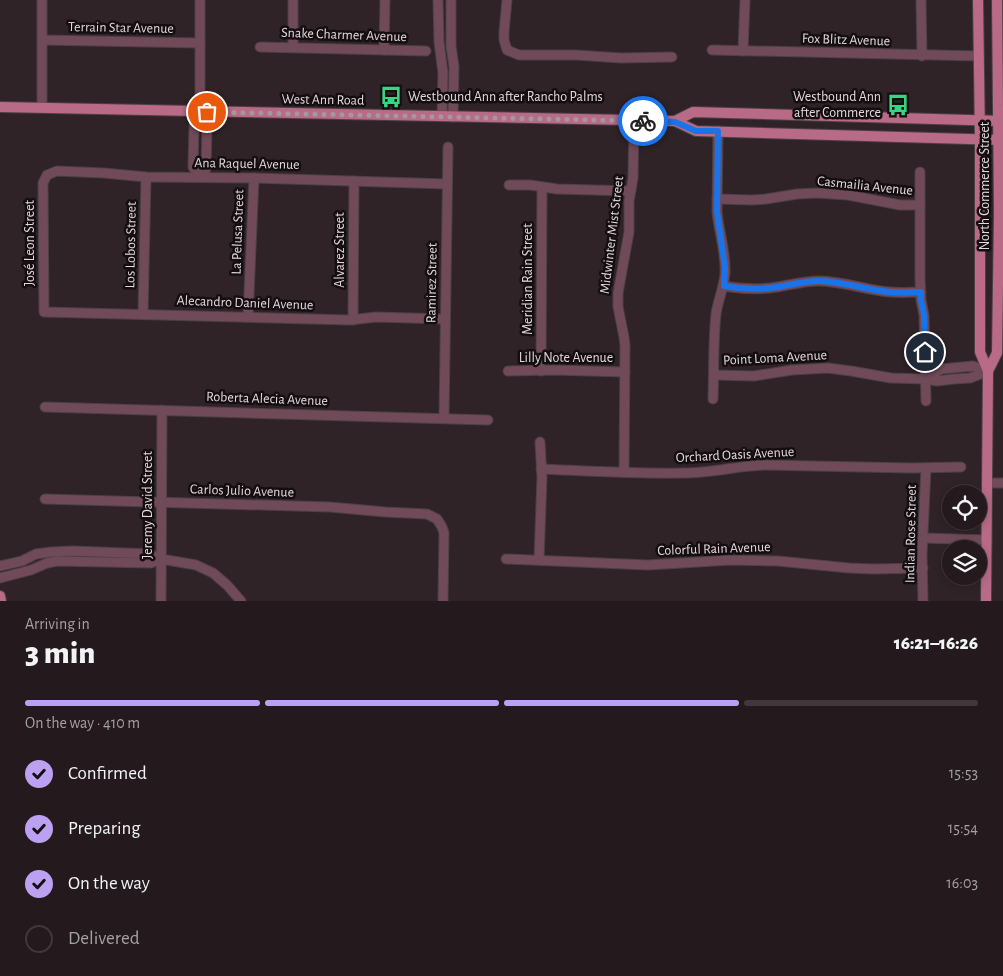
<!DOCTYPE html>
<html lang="en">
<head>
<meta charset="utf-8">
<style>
	:root { --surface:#241a1d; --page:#2c2326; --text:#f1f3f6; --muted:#a3a1a4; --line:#41383b; --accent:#bca0f2 }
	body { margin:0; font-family:"Alegreya Sans",sans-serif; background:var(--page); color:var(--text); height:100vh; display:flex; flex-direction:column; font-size:19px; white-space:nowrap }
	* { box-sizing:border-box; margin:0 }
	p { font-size:16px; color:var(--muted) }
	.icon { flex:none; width:28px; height:28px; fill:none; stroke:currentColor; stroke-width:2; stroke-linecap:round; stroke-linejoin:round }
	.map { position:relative; height:601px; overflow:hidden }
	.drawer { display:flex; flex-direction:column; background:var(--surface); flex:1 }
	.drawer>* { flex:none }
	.fabs { position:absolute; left:942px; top:485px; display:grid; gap:10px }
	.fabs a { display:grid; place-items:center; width:45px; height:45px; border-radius:50%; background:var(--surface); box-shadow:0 2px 8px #0003,0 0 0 1px var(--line); font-size:25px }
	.pin { position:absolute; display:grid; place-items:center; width:42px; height:42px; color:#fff; margin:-21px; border:2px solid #fff; border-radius:50%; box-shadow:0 1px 5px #0007 }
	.courier { position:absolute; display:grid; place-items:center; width:50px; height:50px; margin:-25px; border:4px solid #1a73e8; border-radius:50%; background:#fff; color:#222; box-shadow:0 1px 6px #0007 }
	.overview em { font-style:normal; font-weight:800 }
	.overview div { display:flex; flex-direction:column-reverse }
	.overview { display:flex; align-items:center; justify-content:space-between; height:85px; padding:0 25px }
	h1 { font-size:32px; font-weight:800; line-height:38px }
	.bar { display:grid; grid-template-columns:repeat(4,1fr); gap:8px 5px; align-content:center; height:60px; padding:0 25px }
	.bar i { height:6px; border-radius:4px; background:var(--line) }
	.bar .active { background:var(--accent) }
	.bar p { grid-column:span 4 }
	ol { padding:0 25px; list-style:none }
	li { display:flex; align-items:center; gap:15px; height:55px }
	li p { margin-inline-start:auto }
	li .icon { padding:5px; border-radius:50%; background:var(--accent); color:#111; stroke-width:4 }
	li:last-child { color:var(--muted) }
	li i { width:28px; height:28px; border:2px solid var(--line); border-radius:50% }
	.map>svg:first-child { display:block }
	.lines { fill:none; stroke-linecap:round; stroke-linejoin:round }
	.minor-casing { stroke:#4c4044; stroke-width:11 }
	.major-casing { stroke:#4c4044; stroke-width:12 }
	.minor { stroke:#704a58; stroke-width:9 }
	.major { stroke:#b86a87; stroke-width:10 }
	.done { stroke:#a3999c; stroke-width:5; stroke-dasharray:0 9 }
	.route { stroke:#1a73e8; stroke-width:6 }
	.labels { text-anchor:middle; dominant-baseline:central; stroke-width:5; stroke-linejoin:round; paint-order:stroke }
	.street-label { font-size:14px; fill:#e1d8db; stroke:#140e10 }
	.poi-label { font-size:14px; fill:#e1d8db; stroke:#140e10; text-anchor:start }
</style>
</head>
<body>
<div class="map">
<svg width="1003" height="601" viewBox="0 0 1003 601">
	<rect width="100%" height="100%" fill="#302327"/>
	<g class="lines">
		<g class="minor-casing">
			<g id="minor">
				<polyline points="200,0 200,118 194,126 193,167 200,177 206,169 207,127 200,118"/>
				<polyline points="293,0 293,47"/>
				<polyline points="438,0 439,42 443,73 442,116"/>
				<polyline points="451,0 451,46 454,67 453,117"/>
				<polyline points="507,0 504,32 504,40 507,50 519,55 576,55 621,58 672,57"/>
				<polyline points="921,0 922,56"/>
				<polyline points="42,40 200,43"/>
				<polyline points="260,47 426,51"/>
				<polyline points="384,50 385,0"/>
				<polyline points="712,50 979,56"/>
				<polyline points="743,51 745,0"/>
				<polyline points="42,108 42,0"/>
				<polyline points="920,172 920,279 921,300 924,315 926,401"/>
				<polyline points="509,185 530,185 557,189 631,191"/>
				<polyline points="717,199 752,200 766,199 797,194 817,193 848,195 900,205 920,205"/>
				<path d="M723,286C742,289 758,290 777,287C791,285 804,281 818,281C843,281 866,290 890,292C900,293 911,292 921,292"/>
				<polyline points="143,314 146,177"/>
				<polyline points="248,317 254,178"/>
				<polyline points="445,319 376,317 350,320 44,312 43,183 47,175 57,171 104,173 146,177 254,178 447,184"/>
				<polyline points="353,320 354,181"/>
				<polygon points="973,366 988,371 970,378 954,379 937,381 926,379 941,369"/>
				<polyline points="508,371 553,370 625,372"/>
				<polyline points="541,371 542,187"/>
				<polyline points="714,375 754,376 792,370 828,368 851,371 891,378 926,379"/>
				<path d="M713,399C714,371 713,342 716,314C718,300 724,288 725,273C726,252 719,233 717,212L718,131"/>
				<polyline points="45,407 488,420"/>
				<polyline points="444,418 448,147"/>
				<path d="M541,469C589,471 636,474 684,473C711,473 737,466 764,465L911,468L961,467"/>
				<polyline points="624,472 625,346 624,337 618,307 618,293 629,232 629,201 633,178 634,121"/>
				<polyline points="987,483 1003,483"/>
				<polyline points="45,499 330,507 385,512 427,514 437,519 442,527 444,533 443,601"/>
				<polyline points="923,538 987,540"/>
				<polyline points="506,559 648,565 731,560 778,561 849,568 873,569 923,568"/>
				<polyline points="539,560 542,477 540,442"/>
				<polyline points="0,566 22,561 36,554 51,552 73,551 150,554 161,559 196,565 213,573 227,585 241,601"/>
				<polyline points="0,578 31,570 47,563 57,561 151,563 161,559"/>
				<polyline points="161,601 162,410"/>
				<polyline points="923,601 922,554 926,468"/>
			</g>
		</g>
		<g class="major-casing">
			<g id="major">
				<polyline points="978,0 980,140 980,352 988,371 986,601"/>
				<polyline points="0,107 675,121 696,131 1003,140"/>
				<polyline points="675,121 693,112 1003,121"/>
				<polyline points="988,371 997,353 999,214 997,0"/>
				<polyline points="0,596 1,601"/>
			</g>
		</g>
		<use href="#minor" class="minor"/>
		<use href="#major" class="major"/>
	</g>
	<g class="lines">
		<polyline class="done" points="207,112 643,121"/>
		<path class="route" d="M643,121L675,122L696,131H718L717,212L725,267L724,286C742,289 758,290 777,287C791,285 804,281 818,281C843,281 866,290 890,292C900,293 911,292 921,292V300L924,315L925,352"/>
	</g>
	<defs>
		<g id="bus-bare" transform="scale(1.725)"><path d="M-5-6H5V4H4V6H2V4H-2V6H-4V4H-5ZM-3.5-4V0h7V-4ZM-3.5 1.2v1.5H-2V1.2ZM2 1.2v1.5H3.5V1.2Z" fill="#32d882" stroke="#140e10" stroke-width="2.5" paint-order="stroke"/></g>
	</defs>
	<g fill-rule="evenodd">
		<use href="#bus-bare" x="391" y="97"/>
		<use href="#bus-bare" x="898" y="105"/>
	</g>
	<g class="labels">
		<g class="street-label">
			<text transform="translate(121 28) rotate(1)">Terrain Star Avenue</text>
			<text transform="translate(344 35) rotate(2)">Snake Charmer Avenue</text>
			<text transform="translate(846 40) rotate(2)">Fox Blitz Avenue</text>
			<text transform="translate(323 100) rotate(1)">West Ann Road</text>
			<text transform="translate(247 164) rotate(1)">Ana Raquel Avenue</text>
			<text transform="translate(865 186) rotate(6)">Casmailia Avenue</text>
			<text transform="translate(985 186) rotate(-90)">North Commerce Street</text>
			<text transform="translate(238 232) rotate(-88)">La Pelusa Street</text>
			<text transform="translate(612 235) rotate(-83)">Midwinter Mist Street</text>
			<text transform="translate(30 243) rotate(-90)">José Leon Street</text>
			<text transform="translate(131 245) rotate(-89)">Los Lobos Street</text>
			<text transform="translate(340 250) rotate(-90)">Alvarez Street</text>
			<text transform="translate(528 279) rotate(-90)">Meridian Rain Street</text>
			<text transform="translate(432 283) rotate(-89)">Ramirez Street</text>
			<text transform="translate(245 303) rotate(2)">Alecandro Daniel Avenue</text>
			<text x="566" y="358">Lilly Note Avenue</text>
			<text transform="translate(775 358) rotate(-3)">Point Loma Avenue</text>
			<text transform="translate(267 399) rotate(2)">Roberta Alecia Avenue</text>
			<text transform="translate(735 455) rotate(-3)">Orchard Oasis Avenue</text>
			<text transform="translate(242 491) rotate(2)">Carlos Julio Avenue</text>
			<text transform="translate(148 505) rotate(-90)">Jeremy David Street</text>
			<text transform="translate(911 534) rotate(-89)">Indian Rose Street</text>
			<text transform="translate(714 549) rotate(-2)">Colorful Rain Avenue</text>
		</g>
		<g class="poi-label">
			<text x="408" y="97">Westbound Ann after Rancho Palms</text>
			<text x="881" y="97" text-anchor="end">Westbound Ann<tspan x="881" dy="16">after Commerce</tspan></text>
		</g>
	</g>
</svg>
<div class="fabs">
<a><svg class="icon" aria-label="locate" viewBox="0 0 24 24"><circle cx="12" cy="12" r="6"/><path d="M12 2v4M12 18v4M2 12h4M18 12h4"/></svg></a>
<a><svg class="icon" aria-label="layers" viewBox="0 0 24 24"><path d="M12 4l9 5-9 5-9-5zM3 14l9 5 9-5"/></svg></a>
</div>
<div class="pin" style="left:207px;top:112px;background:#ea580c"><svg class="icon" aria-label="bag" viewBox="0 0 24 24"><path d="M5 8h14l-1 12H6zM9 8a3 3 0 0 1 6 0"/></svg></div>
<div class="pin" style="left:925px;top:352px;background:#1f2937"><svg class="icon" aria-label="home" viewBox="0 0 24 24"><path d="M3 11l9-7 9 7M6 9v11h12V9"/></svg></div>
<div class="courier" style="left:643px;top:121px"><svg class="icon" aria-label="bike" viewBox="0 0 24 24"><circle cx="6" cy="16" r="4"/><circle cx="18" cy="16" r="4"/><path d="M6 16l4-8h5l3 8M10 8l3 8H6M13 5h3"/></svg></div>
</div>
<section class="drawer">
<div class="overview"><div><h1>3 min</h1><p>Arriving in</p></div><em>16:21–16:26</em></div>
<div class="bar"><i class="active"></i><i class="active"></i><i class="active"></i><i></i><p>On the way · 410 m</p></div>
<ol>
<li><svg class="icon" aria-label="check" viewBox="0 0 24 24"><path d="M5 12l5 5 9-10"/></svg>Confirmed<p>15:53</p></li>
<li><svg class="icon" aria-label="check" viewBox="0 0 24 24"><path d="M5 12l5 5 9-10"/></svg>Preparing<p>15:54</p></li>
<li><svg class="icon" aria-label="check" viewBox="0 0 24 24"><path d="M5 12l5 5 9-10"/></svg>On the way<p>16:03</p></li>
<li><i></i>Delivered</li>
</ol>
</section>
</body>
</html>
